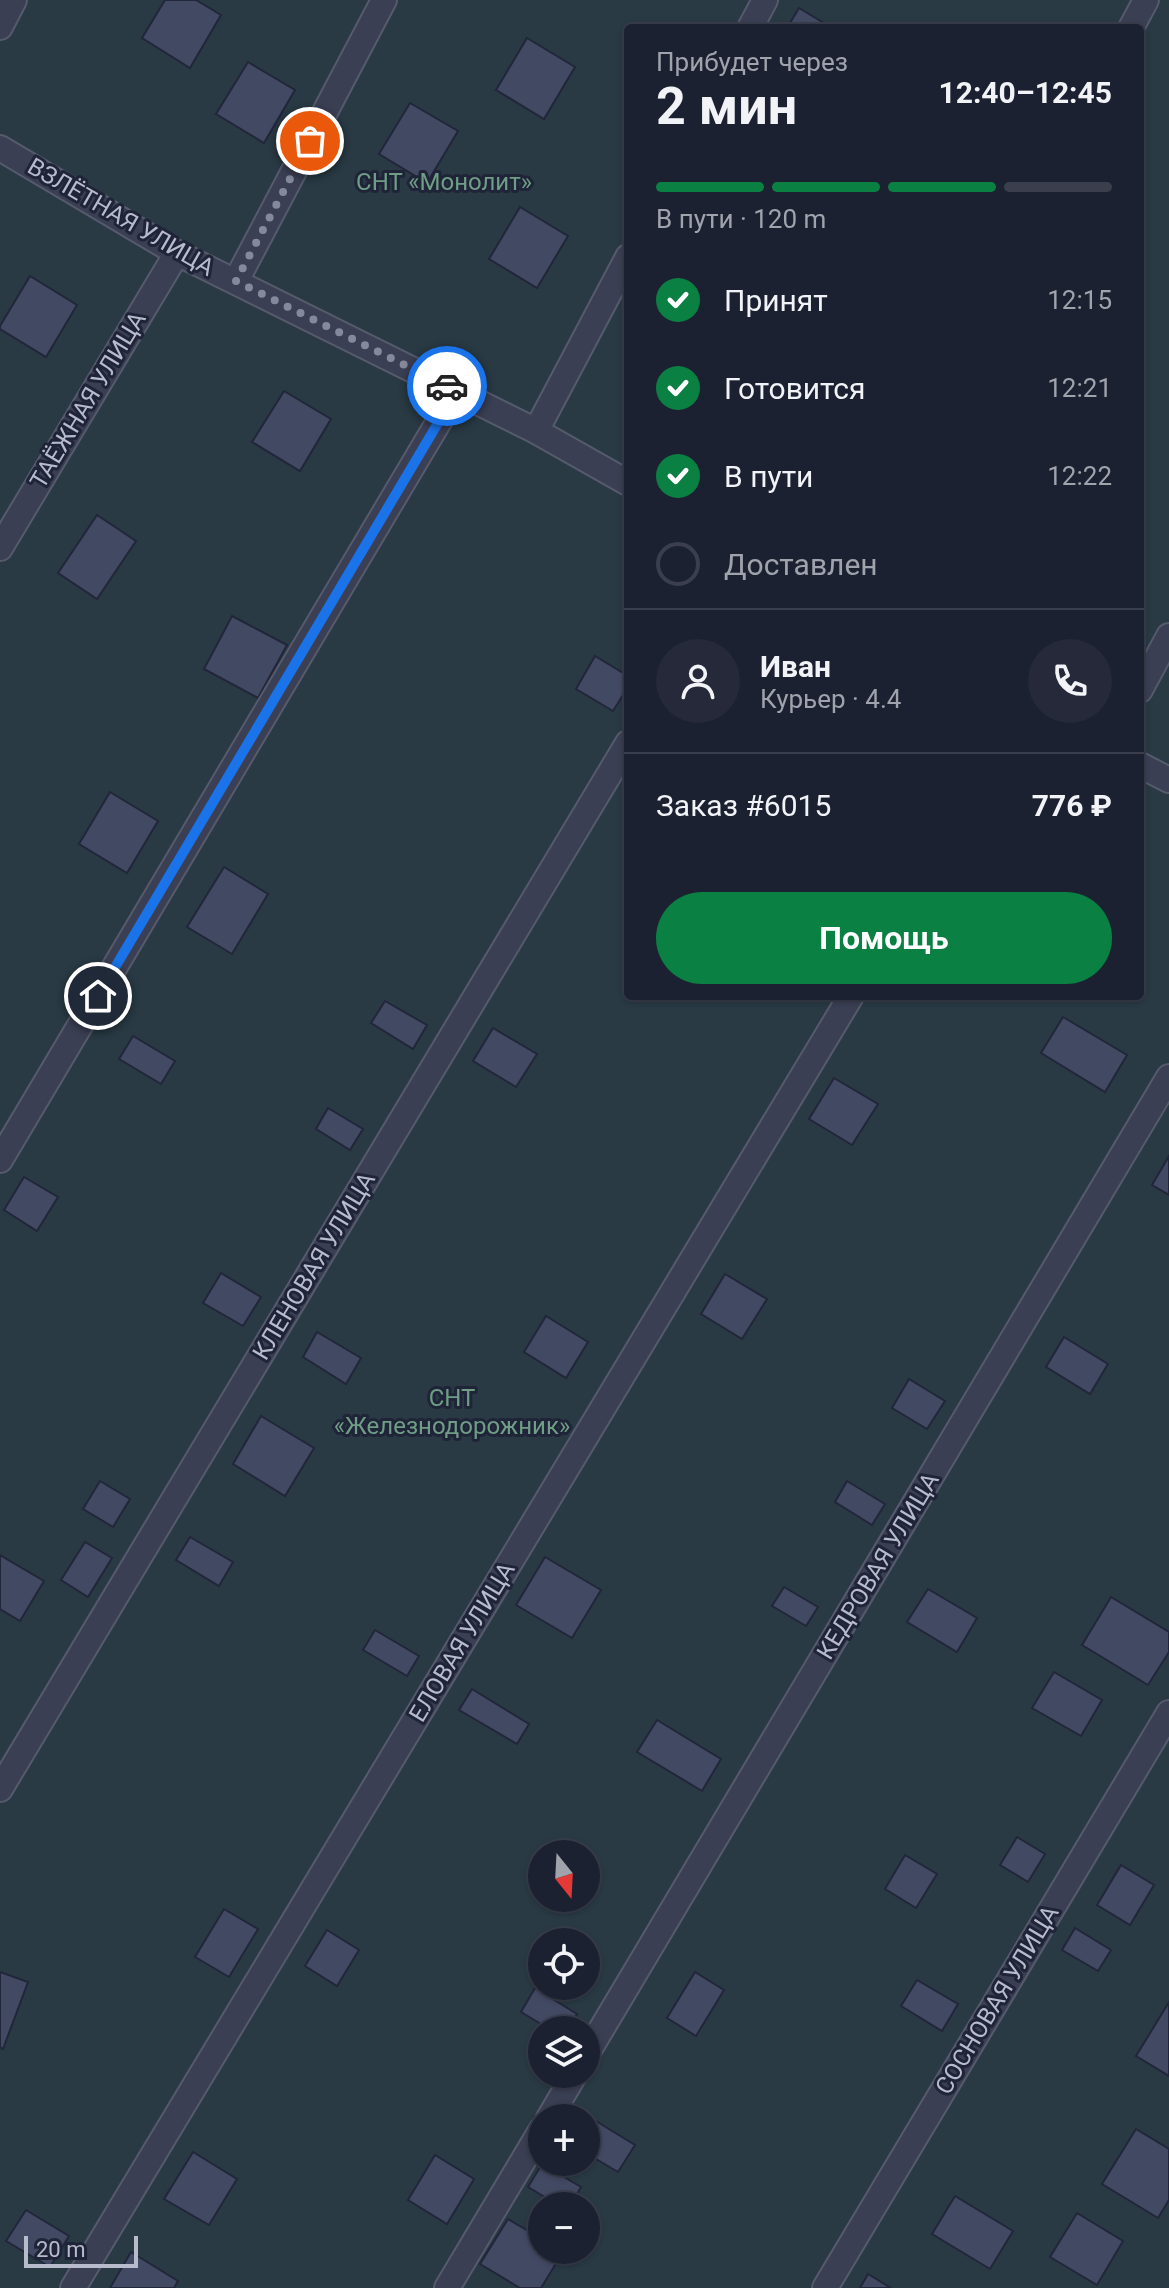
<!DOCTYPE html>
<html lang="ru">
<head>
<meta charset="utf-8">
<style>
	:root { --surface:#1c2132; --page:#25293a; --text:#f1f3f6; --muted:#a0a3ac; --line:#3a3e4d; --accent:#0b8043 }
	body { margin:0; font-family:Roboto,sans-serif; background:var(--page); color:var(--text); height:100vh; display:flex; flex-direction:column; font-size:30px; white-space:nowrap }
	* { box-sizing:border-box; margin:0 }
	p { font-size:26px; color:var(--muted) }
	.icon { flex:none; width:44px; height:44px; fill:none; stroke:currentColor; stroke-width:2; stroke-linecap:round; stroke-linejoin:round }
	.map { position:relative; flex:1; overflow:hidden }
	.panel { position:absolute; left:624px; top:24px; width:520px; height:976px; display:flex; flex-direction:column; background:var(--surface); border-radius:8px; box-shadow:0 2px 6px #0004,0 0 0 2px var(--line) }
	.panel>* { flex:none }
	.needle { width:52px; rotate:162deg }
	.fabs { position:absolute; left:528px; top:1840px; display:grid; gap:16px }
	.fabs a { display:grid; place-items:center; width:72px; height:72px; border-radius:50%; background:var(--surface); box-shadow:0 2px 6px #0004,0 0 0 2px var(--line); font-size:40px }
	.scale { position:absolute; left:24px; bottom:20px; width:114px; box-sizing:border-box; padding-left:8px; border:4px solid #b8bbcc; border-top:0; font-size:22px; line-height:28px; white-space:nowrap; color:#b8bbcc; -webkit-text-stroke:6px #1f2438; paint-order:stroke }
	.pin { position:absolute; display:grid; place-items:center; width:68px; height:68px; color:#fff; margin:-34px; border:4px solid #fff; border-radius:50%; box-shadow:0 2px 8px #0007 }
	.courier { position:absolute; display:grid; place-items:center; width:80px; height:80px; margin:-40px; border:6px solid #1a73e8; border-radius:50%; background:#fff; color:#222; box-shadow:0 2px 10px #0007 }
	.summary em { font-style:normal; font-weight:700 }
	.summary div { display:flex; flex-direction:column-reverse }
	.summary { display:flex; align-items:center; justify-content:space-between; height:136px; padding:0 32px }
	h1 { font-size:52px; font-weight:700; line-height:60px }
	.bar { display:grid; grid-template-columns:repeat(4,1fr); gap:12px 8px; align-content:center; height:96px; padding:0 32px }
	.bar i { height:10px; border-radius:6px; background:var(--line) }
	.bar .current { background:var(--accent) }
	.bar p { grid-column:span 4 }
	.line { display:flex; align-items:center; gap:20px; padding:0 32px; border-top:2px solid var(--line) }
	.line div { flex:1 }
	.round { display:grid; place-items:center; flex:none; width:84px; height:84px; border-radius:42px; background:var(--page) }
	ol { padding:0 32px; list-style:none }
	li { display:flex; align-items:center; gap:24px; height:88px }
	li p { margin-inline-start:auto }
	li .icon { padding:8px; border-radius:50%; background:var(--accent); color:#fff; stroke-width:4 }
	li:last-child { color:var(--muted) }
	li i { width:44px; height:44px; border:4px solid var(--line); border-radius:50% }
	.cta { display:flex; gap:16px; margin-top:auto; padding:16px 32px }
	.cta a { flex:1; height:92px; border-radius:48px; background:var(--accent); color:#fff; font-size:32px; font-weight:700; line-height:92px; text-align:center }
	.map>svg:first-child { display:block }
	.green { fill:#293a44; fill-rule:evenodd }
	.building { fill:#424963; stroke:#22263a; stroke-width:2 }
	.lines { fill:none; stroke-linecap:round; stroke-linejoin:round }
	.street-casing { stroke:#565a6d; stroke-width:28 }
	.street { stroke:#3b3f53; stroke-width:24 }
	.done { stroke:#85899c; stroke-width:8; stroke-dasharray:0 14.4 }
	.route { stroke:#1a73e8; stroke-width:10 }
	.labels { text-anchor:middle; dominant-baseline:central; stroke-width:6; stroke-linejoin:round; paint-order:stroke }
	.park-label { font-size:24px; fill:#6f9d85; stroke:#1f2438 }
	.street-label { font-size:24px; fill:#b8bbcc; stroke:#1f2438 }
</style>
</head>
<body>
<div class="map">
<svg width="1169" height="2288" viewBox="0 0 1169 2288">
	<rect width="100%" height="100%" fill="#262c43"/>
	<path class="green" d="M0,0H1169V2288H0ZM628,28H1140V996H628ZM542,1854H586V1898H542ZM542,1942H586V1986H542ZM542,2030H586V2074H542ZM542,2118H586V2162H542ZM542,2206H586V2250H542Z"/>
	<g class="building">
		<polygon points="165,0 196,0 221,15 190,68 142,38"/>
		<polygon points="799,8 832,28 787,28"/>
		<polygon points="527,38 575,67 544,119 496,90"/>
		<polygon points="248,62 295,90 264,143 216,114"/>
		<polygon points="410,103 458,131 427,183 379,154"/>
		<polygon points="520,207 568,236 537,288 489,259"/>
		<polygon points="30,276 77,305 46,357 0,329 0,326"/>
		<polygon points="284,391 331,419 300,471 252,442"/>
		<polygon points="97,515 136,541 97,599 58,573"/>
		<polygon points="232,616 287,645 258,698 204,669"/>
		<polygon points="595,656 628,676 628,687 613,711 576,689"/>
		<polygon points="110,792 158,821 127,873 79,844"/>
		<polygon points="224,867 268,894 232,954 187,927"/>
		<polygon points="385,1001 427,1025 413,1049 371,1023"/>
		<polygon points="1063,1017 1127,1055 1105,1092 1041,1053"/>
		<polygon points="493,1028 537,1054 516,1087 473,1061"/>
		<polygon points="133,1036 175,1061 161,1084 119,1059"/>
		<polygon points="834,1078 878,1104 852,1145 809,1119"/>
		<polygon points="328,1108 363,1129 350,1150 316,1129"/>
		<polygon points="1169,1156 1169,1195 1152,1185"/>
		<polygon points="24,1177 58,1197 37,1231 4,1210"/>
		<polygon points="221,1273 261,1297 243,1326 203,1303"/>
		<polygon points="725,1274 767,1299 742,1339 701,1314"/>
		<polygon points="546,1316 588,1342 566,1378 524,1352"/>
		<polygon points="317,1332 361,1358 346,1384 303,1357"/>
		<polygon points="1064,1337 1108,1364 1090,1394 1046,1367"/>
		<polygon points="909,1379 945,1401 927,1429 892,1408"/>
		<polygon points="261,1416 314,1448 285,1496 233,1464"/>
		<polygon points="100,1481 130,1499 113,1527 83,1509"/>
		<polygon points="847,1481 885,1504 872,1525 835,1502"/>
		<polygon points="190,1537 233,1562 219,1586 176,1560"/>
		<polygon points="85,1542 112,1558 88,1597 61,1580"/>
		<polygon points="0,1555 44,1581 20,1621 0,1609"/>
		<polygon points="545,1557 601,1590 572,1638 516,1605"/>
		<polygon points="784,1587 818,1607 806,1626 772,1606"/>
		<polygon points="928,1589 977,1618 957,1652 907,1622"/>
		<polygon points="1111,1597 1169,1632 1169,1652 1148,1685 1082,1645"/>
		<polygon points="375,1630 419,1656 407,1676 363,1650"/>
		<polygon points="1054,1672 1102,1700 1081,1736 1032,1708"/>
		<polygon points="472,1689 529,1724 517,1744 459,1710"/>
		<polygon points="657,1720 721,1759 702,1791 637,1752"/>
		<polygon points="1017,1837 1045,1854 1028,1882 1000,1865"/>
		<polygon points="905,1855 937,1874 916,1908 885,1889"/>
		<polygon points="1121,1865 1154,1885 1130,1925 1097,1905"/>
		<polygon points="224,1909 258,1929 229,1977 195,1957"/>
		<polygon points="1075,1928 1111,1950 1098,1971 1062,1950"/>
		<polygon points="327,1930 359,1950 337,1986 305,1966"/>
		<polygon points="0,1972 28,1982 3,2049 0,2047"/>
		<polygon points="695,1972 724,1990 696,2036 667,2018"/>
		<polygon points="917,1980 958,2004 942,2031 901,2006"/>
		<polygon points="535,1988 577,2014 567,2030 551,2030 521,2012"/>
		<polygon points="1169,2002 1169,2076 1136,2056"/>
		<polygon points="586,2115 635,2145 618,2172 586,2153"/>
		<polygon points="1136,2129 1169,2149 1169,2200 1158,2218 1102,2184"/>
		<polygon points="193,2152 237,2179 209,2225 164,2199"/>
		<polygon points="435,2155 474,2179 447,2224 408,2200"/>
		<polygon points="542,2164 581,2187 570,2206 560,2206 528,2187"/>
		<polygon points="955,2196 1013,2231 990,2269 932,2234"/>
		<polygon points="26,2210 69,2236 50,2267 6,2241"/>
		<polygon points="1077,2213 1123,2241 1097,2285 1050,2257"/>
		<polygon points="508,2219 542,2239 542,2250 563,2252 541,2288 520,2288 480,2264"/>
		<polygon points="131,2252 178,2281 174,2288 110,2288"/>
		<polygon points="868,2274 891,2288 860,2288"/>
	</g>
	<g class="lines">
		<g class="street-casing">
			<g id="street">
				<polyline points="0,27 14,0"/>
				<polyline points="750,28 765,0"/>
				<polyline points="1131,28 1146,0"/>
				<polyline points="0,148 177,253 536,431 628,483"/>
				<polyline points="236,281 384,0"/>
				<polyline points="536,431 628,257"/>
				<polyline points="0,548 177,253"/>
				<polyline points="1140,690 1169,636"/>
				<polyline points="1140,765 1169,780"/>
				<polyline points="0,1160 457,391"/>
				<polyline points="0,1789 628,743"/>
				<polyline points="586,2055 1169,1077"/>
				<polyline points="549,2118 575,2074"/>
				<polyline points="73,2288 851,996"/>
				<polyline points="447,2288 542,2129"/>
				<polyline points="825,2288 1169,1713"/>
			</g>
		</g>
		<use href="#street" class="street"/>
	</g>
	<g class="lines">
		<polyline class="done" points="310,141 236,281 447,386"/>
		<polyline class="route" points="98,996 457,391 447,386"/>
	</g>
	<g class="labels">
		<g class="park-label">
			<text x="444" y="182">СНТ «Монолит»</text>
			<text x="452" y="1398">СНТ<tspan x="452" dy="28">«Железнодорожник»</tspan></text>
		</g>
		<g class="street-label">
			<text transform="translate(121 217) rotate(30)">ВЗЛЁТНАЯ УЛИЦА</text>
			<text transform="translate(88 400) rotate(-59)">ТАЁЖНАЯ УЛИЦА</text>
			<text transform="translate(314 1266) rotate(-59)">КЛЕНОВАЯ УЛИЦА</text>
			<text transform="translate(878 1566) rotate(-59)">КЕДРОВАЯ УЛИЦА</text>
			<text transform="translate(462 1642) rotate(-59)">ЕЛОВАЯ УЛИЦА</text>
			<text transform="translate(997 2000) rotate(-59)">СОСНОВАЯ УЛИЦА</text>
		</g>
	</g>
</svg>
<div class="fabs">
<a><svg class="needle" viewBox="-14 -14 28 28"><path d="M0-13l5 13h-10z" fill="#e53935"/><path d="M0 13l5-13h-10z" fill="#a0a3ac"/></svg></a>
<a><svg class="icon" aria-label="locate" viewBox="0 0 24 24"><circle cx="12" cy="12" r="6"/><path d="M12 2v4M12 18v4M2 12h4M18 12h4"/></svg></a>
<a><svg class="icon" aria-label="layers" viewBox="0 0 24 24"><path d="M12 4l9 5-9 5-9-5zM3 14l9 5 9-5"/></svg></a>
<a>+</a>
<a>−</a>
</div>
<div class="scale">20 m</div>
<div class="pin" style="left:310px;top:141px;background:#ea580c"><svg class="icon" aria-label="bag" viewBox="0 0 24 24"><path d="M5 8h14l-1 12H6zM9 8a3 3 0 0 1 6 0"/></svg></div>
<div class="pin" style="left:98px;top:996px;background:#1f2937"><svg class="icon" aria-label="home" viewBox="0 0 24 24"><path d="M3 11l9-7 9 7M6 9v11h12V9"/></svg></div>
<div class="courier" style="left:447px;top:386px"><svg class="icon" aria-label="car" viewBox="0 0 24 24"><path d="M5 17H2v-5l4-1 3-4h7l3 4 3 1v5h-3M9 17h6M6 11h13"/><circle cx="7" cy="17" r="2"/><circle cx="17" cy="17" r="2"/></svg></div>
<section class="panel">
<div class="summary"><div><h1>2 мин</h1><p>Прибудет через</p></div><em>12:40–12:45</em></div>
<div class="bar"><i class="current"></i><i class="current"></i><i class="current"></i><i></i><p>В пути · 120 m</p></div>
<ol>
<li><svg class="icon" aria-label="check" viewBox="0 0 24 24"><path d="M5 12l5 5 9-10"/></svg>Принят<p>12:15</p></li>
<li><svg class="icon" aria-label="check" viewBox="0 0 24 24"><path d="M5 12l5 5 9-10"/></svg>Готовится<p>12:21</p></li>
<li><svg class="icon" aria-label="check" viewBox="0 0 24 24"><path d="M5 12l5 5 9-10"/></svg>В пути<p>12:22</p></li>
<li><i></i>Доставлен</li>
</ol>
<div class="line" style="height:144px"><a class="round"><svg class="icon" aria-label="person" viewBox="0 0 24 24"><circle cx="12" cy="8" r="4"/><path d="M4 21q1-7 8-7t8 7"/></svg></a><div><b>Иван</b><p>Курьер · 4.4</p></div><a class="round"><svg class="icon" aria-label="phone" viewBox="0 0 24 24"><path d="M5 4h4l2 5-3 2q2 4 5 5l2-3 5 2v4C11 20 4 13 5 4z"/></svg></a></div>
<div class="line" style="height:104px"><div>Заказ #6015</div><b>776 ₽</b></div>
<div class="cta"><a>Помощь</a></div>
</section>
</div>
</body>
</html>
